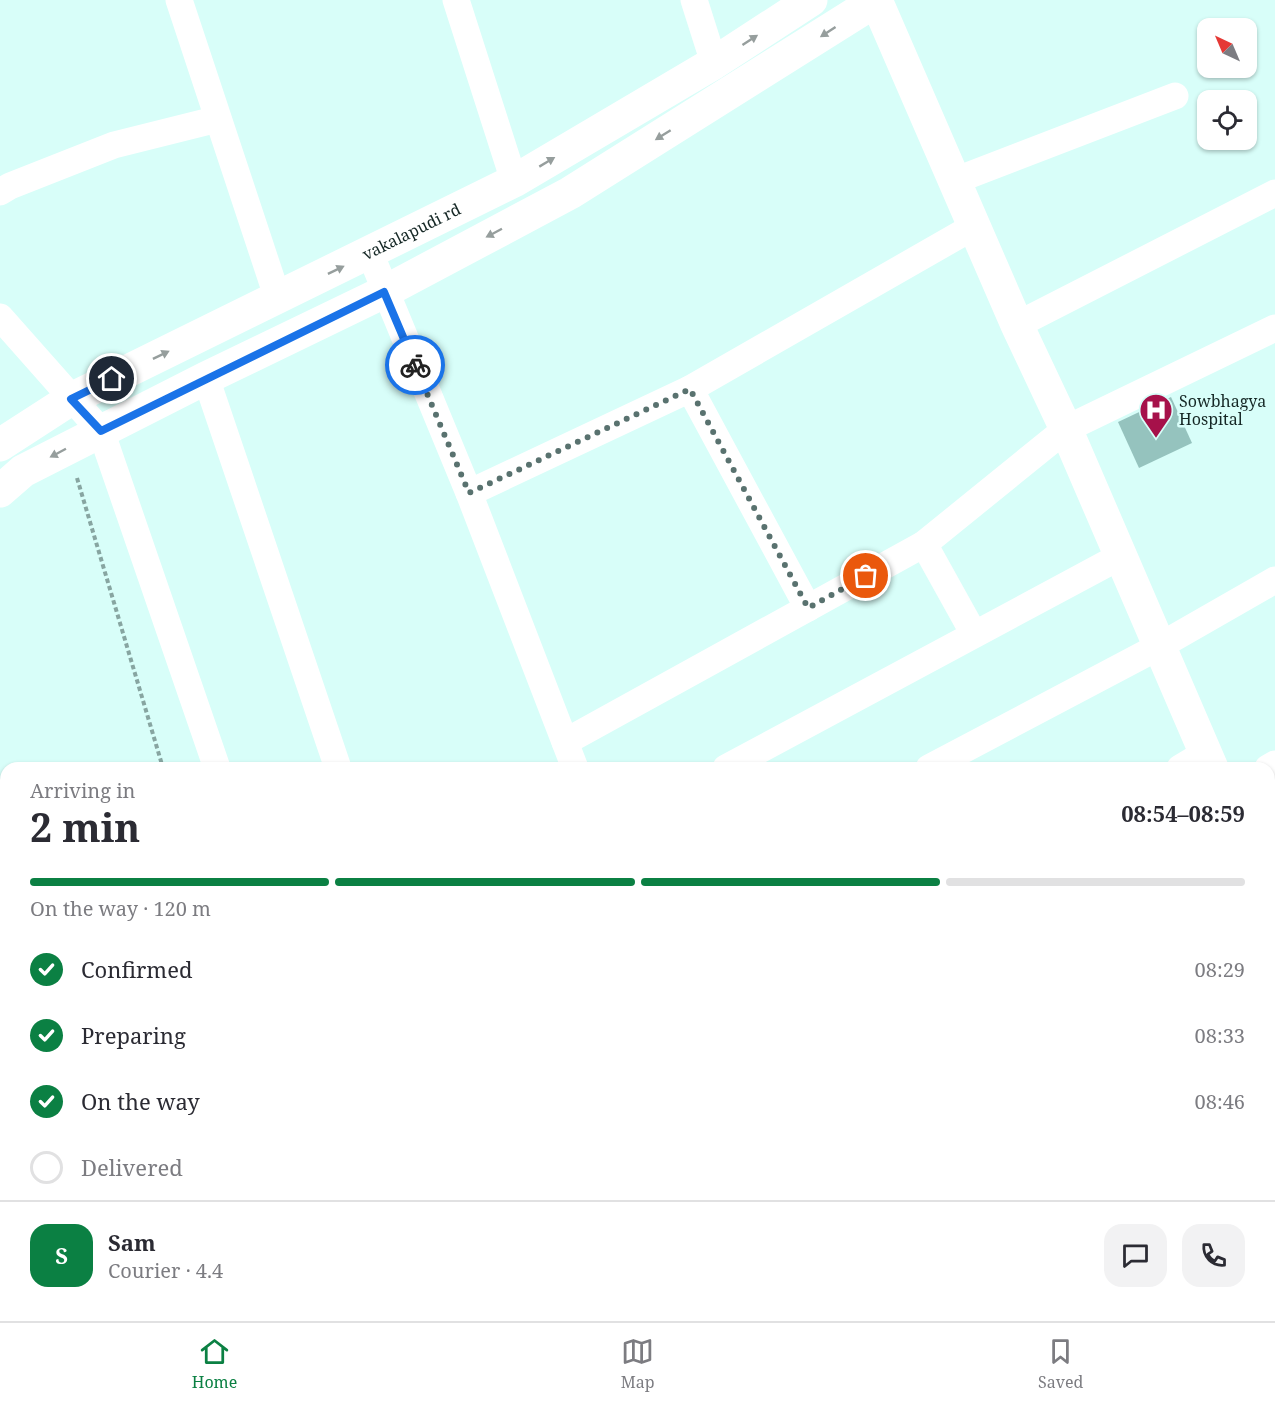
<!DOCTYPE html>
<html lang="en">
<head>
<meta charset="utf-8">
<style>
	:root { --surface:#fff; --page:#f2f2f3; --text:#2b2b33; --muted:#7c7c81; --line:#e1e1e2; --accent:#0b8043 }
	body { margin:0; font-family:"Noto Serif",serif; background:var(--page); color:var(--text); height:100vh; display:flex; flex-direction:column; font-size:22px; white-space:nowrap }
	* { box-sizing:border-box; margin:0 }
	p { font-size:20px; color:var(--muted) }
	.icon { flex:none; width:33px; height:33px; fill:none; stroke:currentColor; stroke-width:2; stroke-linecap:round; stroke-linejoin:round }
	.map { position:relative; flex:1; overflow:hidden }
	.drawer { position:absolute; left:0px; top:762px; width:1275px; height:560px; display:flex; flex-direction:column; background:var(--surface); border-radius:18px 18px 0 0; box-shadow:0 2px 4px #0004 }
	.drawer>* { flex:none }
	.needle { width:39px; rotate:316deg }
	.buttons { position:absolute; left:1197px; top:18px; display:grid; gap:12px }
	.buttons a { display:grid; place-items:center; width:60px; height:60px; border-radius:12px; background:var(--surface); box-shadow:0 2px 4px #0004; font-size:30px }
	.pin { position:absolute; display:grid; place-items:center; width:51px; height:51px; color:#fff; margin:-26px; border:3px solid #fff; border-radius:50%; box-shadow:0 2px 6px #0007 }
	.courier { position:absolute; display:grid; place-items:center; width:60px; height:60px; margin:-30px; border:4px solid #1a73e8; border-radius:50%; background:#fff; color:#222; box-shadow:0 2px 8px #0007 }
	.head em { font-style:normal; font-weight:700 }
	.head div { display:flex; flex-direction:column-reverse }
	.head { display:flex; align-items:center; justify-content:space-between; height:102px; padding:0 30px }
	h1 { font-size:39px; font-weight:700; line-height:45px }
	.bar { display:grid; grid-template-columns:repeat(4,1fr); gap:9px 6px; align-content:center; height:72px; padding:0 30px }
	.bar i { height:8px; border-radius:4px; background:var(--line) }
	.bar .current { background:var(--accent) }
	.bar p { grid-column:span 4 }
	.line { display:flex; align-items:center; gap:15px; padding:0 30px; border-top:2px solid var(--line) }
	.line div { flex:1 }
	.round { display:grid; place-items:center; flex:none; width:63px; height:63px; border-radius:18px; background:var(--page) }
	ol { padding:0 30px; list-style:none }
	li { display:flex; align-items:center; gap:18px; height:66px }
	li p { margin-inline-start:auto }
	li .icon { padding:6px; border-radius:50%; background:var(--accent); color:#fff; stroke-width:4 }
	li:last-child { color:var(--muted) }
	li i { width:33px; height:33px; border:3px solid var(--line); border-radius:50% }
	.menu { display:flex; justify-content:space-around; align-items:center; height:84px; border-top:2px solid var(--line); background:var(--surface); font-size:16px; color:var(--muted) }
	.menu a { display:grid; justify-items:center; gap:3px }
	.menu .current { color:var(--accent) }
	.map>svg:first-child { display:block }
	.green { fill:#8cd7ce }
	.water { fill:#59c6bc; stroke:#45968f; stroke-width:1.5 }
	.building { fill:#95c3be }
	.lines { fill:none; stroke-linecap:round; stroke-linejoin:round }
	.path { stroke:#87a5a1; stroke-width:4; stroke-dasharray:4.5 3; stroke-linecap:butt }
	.minor { stroke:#fff; stroke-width:27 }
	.tertiary { stroke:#fff; stroke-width:33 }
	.secondary { stroke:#fff; stroke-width:33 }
	.oneway { fill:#969e9d }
	.done { stroke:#59726f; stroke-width:6; stroke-dasharray:0 10.8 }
	.route { stroke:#1a73e8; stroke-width:8 }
	.labels { text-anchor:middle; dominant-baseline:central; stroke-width:5; stroke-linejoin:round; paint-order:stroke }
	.street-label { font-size:16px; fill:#152725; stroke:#d8fef9 }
	.poi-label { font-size:16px; fill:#152725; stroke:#d8fef9; text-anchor:start }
</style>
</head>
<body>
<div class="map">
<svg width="1275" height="1321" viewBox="0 0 1275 1321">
	<rect width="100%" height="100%" fill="#d8fef9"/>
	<polygon class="green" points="6,940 6,1316 400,1316 402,1321 0,1321 0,941"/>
	<polygon class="water" points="6,1062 6,1316 345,1316 347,1321 0,1321 0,1087"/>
	<polygon class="building" points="1171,397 1192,443 1139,468 1118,422"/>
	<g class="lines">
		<g class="path">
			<polyline points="77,478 163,768"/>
			<polyline points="0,1023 6,1016"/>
			<polyline points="361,1316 362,1321"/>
		</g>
		<g class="minor">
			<polyline points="179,0 278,299"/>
			<polyline points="456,0 514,181"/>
			<polyline points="694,0 714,63"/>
			<polyline points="954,181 1175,96"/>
			<polyline points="0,192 10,186 114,145 218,119"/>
			<polyline points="370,253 469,493 575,768"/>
			<polyline points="0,317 101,431 217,768"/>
			<polyline points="1017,325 1275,193"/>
			<polyline points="206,378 338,768"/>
			<polyline points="690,389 808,608"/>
			<polyline points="469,493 690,389 973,227"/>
			<polyline points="924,544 974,634"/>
			<polyline points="565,742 924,544 1066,429 1275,328"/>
			<polyline points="726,768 1119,557"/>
			<polyline points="929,768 1158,647 1275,580"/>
			<polyline points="1180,768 1205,753"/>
			<polyline points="1268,768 1275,764"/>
			<polyline points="1269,1026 1275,1024"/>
			<polyline points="1269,1190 1275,1188"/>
			<polyline points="406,1316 408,1321"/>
			<polyline points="787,1316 790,1321"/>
			<polyline points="965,1321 978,1316"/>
		</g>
		<g class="tertiary">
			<polyline points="876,0 1017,325 1066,429 1212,768"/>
			<polyline points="1269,898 1275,912"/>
		</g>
		<g class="secondary">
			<path id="s1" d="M0,445L71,399L514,181L714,63L811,0"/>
			<polyline points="0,491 23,471 206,378 384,292 570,193 877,0"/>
		</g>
	</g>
	<defs><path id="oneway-solid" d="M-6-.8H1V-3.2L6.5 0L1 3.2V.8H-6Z" transform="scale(1.5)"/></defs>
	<g class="oneway">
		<use href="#oneway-solid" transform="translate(828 32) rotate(147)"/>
		<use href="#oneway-solid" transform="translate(750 40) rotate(-33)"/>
		<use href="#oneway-solid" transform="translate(663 135) rotate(148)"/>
		<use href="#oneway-solid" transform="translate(547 162) rotate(-31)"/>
		<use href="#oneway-solid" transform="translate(494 233) rotate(152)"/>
		<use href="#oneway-solid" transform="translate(336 270) rotate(-26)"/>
		<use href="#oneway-solid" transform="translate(161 355) rotate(-26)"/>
		<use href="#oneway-solid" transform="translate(58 453) rotate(152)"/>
	</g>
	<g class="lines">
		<polyline class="done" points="415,365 469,493 690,389 808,608 866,576"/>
		<polyline class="route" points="112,379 71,399 101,431 384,292 415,365"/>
	</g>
	<defs>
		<g id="hospital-pin" transform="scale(1.725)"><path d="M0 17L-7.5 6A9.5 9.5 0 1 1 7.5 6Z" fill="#a6114a" stroke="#d8fef9"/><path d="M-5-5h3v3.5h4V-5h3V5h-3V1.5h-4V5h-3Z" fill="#fff"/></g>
	</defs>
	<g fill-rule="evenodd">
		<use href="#hospital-pin" x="1156" y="410"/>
	</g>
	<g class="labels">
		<g class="street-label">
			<text stroke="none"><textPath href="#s1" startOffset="464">vakalapudi rd</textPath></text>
		</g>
		<g class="poi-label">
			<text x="1179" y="401">Sowbhagya<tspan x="1179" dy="18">Hospital</tspan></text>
		</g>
	</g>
</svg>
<div class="buttons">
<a><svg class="needle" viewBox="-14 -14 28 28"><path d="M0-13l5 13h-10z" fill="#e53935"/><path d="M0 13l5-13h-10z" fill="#7c7c81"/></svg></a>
<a><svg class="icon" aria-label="locate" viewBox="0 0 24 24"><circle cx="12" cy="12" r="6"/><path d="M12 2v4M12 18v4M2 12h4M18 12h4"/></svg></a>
</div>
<div class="pin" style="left:866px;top:576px;background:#ea580c"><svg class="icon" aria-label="bag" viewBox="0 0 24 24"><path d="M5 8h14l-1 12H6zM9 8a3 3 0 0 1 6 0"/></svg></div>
<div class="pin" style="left:112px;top:379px;background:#1f2937"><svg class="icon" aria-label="home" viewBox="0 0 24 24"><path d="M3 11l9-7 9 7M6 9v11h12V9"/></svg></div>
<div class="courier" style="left:415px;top:365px"><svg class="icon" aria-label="bike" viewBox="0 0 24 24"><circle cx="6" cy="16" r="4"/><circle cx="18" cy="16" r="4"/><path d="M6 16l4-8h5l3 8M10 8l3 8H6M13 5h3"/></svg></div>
<section class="drawer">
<div class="head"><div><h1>2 min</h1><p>Arriving in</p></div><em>08:54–08:59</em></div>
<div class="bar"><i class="current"></i><i class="current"></i><i class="current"></i><i></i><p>On the way · 120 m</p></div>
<ol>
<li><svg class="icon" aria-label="check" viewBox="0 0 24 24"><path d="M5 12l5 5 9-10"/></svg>Confirmed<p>08:29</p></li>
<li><svg class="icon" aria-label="check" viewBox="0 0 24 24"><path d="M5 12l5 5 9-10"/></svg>Preparing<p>08:33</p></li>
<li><svg class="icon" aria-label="check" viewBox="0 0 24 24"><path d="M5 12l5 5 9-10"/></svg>On the way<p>08:46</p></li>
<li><i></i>Delivered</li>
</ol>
<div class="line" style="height:108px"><b class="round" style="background:var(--accent);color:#fff">S</b><div><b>Sam</b><p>Courier · 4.4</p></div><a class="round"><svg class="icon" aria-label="chat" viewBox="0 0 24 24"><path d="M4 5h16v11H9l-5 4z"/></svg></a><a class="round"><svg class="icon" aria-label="phone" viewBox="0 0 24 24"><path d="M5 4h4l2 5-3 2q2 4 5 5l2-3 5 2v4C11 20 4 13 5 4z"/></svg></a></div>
</section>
</div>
<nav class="menu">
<a class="current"><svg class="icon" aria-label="home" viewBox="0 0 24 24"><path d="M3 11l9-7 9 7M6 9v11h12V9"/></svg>Home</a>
<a><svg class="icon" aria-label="map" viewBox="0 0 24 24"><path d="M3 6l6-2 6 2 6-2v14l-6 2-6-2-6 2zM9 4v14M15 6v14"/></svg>Map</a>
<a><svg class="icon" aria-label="saved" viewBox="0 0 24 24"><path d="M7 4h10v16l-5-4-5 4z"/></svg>Saved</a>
</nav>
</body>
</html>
